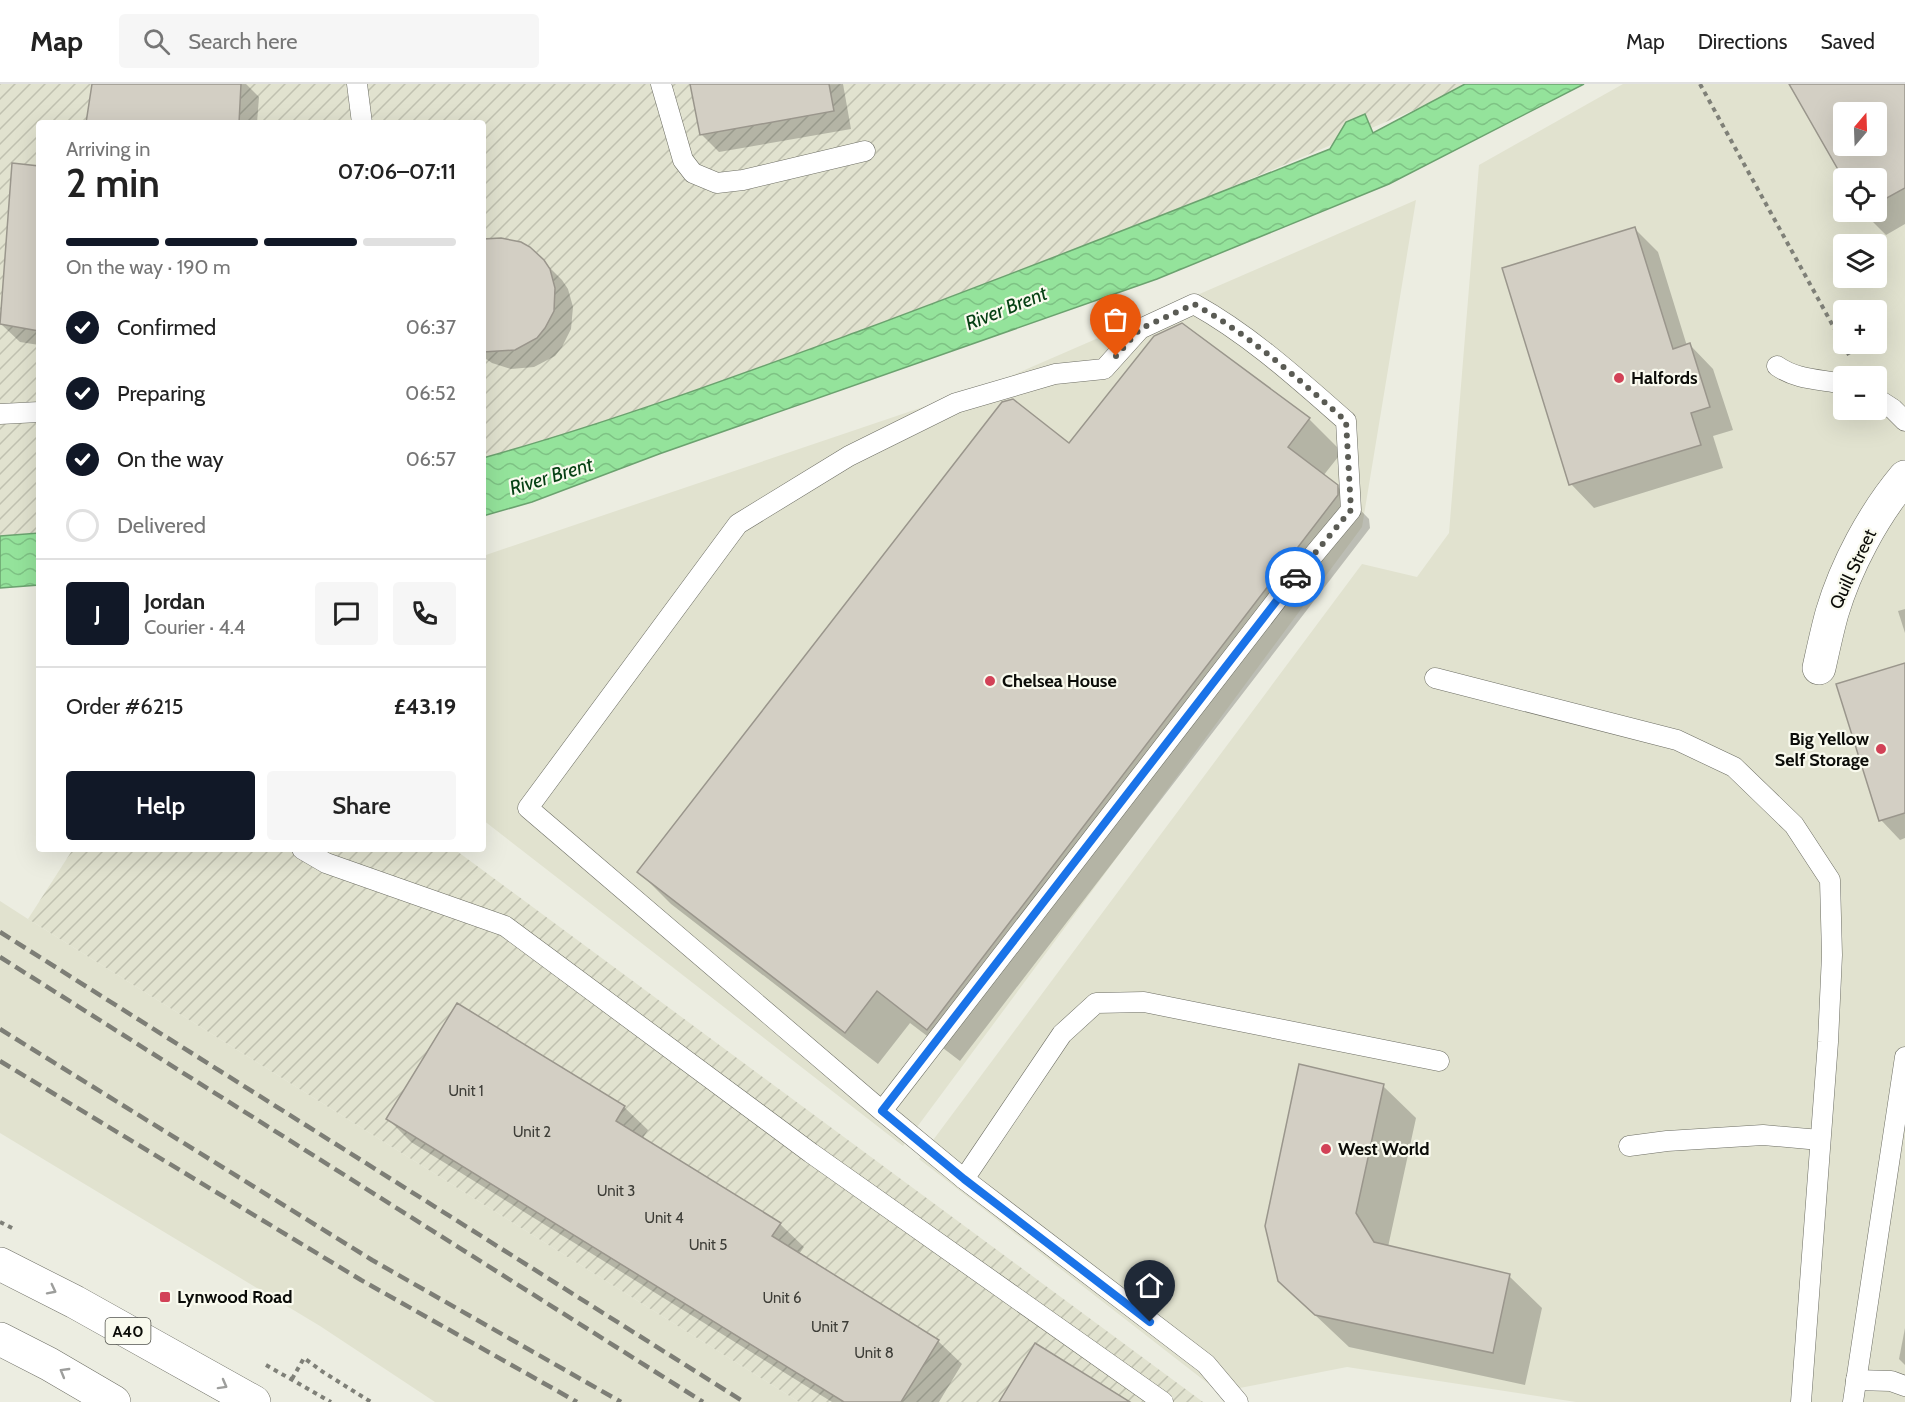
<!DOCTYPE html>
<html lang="en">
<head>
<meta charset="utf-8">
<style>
	:root { --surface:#fff; --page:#f6f6f6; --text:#222; --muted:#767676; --line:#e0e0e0; --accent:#111827 }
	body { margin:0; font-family:Cabin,sans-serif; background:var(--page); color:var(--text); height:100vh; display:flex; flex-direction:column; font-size:22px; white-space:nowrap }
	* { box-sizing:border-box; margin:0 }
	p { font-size:20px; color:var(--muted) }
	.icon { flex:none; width:33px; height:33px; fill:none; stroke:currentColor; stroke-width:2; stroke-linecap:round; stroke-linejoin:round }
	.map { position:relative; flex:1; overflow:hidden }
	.sheet { position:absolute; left:36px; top:36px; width:450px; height:732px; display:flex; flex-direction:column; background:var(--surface); border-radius:6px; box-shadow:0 6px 24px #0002 }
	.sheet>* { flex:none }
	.needle { width:39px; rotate:19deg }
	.fabs { position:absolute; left:1833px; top:18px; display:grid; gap:12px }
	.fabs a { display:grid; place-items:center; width:54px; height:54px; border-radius:6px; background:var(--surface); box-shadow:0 6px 24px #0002; font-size:30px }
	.pin { position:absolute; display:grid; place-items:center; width:51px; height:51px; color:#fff; margin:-62px -26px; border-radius:50% 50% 50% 0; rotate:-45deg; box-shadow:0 0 6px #0007 }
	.pin .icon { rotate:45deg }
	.courier { position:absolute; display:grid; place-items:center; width:60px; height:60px; margin:-30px; border:4px solid #1a73e8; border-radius:50%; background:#fff; color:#222; box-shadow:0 2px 8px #0007 }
	.head em { font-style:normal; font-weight:600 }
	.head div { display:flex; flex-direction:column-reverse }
	.head { display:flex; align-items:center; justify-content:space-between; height:102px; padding:0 30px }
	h1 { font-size:39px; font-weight:600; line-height:45px }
	.bar { display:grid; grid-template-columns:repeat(4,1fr); gap:9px 6px; align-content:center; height:72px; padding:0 30px }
	.bar i { height:8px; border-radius:4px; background:var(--line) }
	.bar .selected { background:var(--accent) }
	.bar p { grid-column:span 4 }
	.line { display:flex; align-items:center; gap:15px; padding:0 30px; border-top:2px solid var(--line) }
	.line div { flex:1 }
	.round { display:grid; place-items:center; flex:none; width:63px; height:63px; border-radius:6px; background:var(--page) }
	ol { padding:0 30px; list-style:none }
	li { display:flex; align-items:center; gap:18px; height:66px }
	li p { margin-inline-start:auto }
	li .icon { padding:6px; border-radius:50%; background:var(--accent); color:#fff; stroke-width:4 }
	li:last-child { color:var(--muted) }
	li i { width:33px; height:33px; border:3px solid var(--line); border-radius:50% }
	.cta { display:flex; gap:12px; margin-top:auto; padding:12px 30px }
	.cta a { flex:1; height:69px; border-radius:6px; background:var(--accent); color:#fff; font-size:24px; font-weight:600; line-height:69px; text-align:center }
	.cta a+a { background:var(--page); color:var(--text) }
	header { display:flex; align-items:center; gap:36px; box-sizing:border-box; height:84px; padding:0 30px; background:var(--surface); border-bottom:2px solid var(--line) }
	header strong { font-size:28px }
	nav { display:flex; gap:33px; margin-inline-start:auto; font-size:21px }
	.search { width:420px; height:54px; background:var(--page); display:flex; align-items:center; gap:15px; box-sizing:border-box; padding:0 21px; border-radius:6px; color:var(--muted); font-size:22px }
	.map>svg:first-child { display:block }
	.built { fill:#e1e2cf; fill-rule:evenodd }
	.industrial { fill:url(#industrial-furrows) }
	.water { fill:url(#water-waves); stroke:#6ba26f; stroke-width:1.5 }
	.shadow { fill:#0003; fill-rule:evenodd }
	.building { fill:#d3cfc4; stroke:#9a968c; stroke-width:1.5; fill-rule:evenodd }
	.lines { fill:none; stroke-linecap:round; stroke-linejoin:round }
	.lane-casing { stroke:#6c6d63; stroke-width:21 }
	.street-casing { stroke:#6c6d63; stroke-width:34 }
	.highway-casing { stroke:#6c6d63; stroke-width:34 }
	.path { stroke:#7f8078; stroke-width:4; stroke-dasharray:4.5 4.5; stroke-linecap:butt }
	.lane { stroke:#fff; stroke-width:20 }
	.street { stroke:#fff; stroke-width:33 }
	.highway { stroke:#fff; stroke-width:33 }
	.rail { stroke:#7d7e76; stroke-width:4.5; stroke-dasharray:12 6; stroke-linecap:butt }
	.oneway { stroke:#9d9e9c }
	.done { stroke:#5a5b54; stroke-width:6; stroke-dasharray:0 10.8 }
	.route { stroke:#1a73e8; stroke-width:8 }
	.poi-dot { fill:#d24257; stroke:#f9faee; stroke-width:2 }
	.labels { text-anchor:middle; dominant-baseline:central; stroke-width:4.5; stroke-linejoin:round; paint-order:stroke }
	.number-label { font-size:15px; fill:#3d3d37 }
	.shield { fill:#f9faee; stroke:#52534d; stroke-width:1.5 }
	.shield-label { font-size:16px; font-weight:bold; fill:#0b0c08 }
	.poi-label { font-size:18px; font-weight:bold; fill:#0b0c08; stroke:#f9faee; text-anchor:start }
	.street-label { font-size:18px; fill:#0b0c08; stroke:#f9faee }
	.water-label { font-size:20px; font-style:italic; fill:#064114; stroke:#f9faee }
</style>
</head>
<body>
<header>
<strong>Map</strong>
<div class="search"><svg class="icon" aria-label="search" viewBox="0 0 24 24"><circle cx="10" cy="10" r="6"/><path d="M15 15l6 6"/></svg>Search here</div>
<nav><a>Map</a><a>Directions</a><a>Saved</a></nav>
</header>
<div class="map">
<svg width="1905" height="1318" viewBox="0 0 1905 1318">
	<defs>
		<pattern id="industrial-furrows" width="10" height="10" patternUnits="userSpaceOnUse" patternTransform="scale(1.5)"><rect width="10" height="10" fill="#e1e2cf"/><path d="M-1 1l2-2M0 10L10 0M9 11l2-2" fill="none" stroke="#c0c1b0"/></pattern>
		<pattern id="water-waves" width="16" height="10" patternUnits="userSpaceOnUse" patternTransform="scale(1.5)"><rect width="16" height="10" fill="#94e39b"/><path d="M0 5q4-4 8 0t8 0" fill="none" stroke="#7ec284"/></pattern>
	</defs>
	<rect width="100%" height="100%" fill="#ecede1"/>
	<g class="built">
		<path d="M1623,0H1905V1318H1576L1347,1283L1219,1308L919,1075L1362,480L1417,493L1449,449L1479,81ZM1844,28H1876V62H1844ZM1844,94H1876V128H1844ZM1844,160H1876V194H1844ZM1844,226H1876V260H1844ZM1844,292H1876V326H1844Z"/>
		<polygon points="1416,116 1362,443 903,1062 483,736 483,472 997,298"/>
		<polygon points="0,817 28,835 799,1318 435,1318 320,1242 0,1049"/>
	</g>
	<g class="industrial">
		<polygon points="0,0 1470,0 1445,13 1015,194 483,386 483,39 39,39 39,454 0,455"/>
		<polygon points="73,765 454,765 1203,1318 799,1318 28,835"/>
	</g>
	<g class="water">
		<path d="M1465,0H1584L1389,100L1157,195L659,370L532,418L483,432V374C612,338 739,291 865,245C1021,187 1176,126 1330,65L1346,38L1365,30L1373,49Z"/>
		<polygon points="39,449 39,501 0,504 0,452"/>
	</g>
	<g class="shadow">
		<polygon points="93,0 246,0 259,13 257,39 88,39"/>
		<polygon points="692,0 843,0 851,45 719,68 701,50"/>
		<path d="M1791,0H1905V140L1886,151L1863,128H1876V94H1844ZM1844,28H1876V62H1844Z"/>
		<polygon points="39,83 39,261 20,258 1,240"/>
		<polygon points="1634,144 1658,168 1687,262 1690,261 1713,285 1733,346 1713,352 1723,384 1594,424 1571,400"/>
		<polygon points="483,158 543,177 562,196 568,205 573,223 571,245 562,263 555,272 534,283 511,285 492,279 483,273"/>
		<polygon points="1182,241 1309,335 1342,368 1323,392 1337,402 1369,435 1370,444 960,977 910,939 878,980 671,820 639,788 1069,361"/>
		<polygon points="1905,525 1905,549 1898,527"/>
		<polygon points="1905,580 1905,754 1900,756 1881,736"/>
		<polygon points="1383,1002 1416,1034 1388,1163 1509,1192 1542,1224 1525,1301 1349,1263 1279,1197"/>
		<polygon points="624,1023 648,1046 642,1055 780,1140 804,1163 799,1170 938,1257 962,1280 939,1318 832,1318 411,1058 388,1035"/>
		<polygon points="1905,1244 1905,1281 1899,1275"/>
	</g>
	<g class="building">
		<polygon points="92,0 241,0 239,39 86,39"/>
		<polygon points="690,0 829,0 834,27 700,51"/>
		<path d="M1789,0H1905V104L1876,120V94H1844V96ZM1844,28H1876V62H1844Z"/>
		<polygon points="12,79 39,82 39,247 0,240"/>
		<polygon points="1635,143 1673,265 1690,259 1710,323 1691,329 1701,361 1569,401 1502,184"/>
		<polygon points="501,154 521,158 530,163 544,176 550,185 555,204 554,227 545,244 537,254 515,266 483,268 483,155"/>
		<polygon points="1182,239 1310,334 1288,363 1338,401 1338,411 927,946 877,907 845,949 637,788 1002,318 1013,315 1069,359 1154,252"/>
		<polygon points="1905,579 1905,729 1879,737 1836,600"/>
		<polygon points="457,919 625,1022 616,1037 781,1139 772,1152 939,1256 901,1318 844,1318 386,1035"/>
		<polygon points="1299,980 1384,1000 1356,1129 1374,1158 1510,1190 1493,1269 1315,1231 1278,1197 1265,1142"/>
		<polygon points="1035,1259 1130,1318 999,1318"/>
	</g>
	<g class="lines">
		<g class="lane-casing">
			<g id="lane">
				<polyline points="357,0 362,39"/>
				<polyline points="661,0 683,76 693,89 717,99 743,96 865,67"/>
				<path d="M1777,282C1797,296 1820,295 1844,300"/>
				<polyline points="1876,314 1893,325 1905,337"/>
				<polyline points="0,330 39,328"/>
				<polyline points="1435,594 1677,656 1734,683 1794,741 1830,796 1832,871 1828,958 1801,1318"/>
				<polyline points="302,765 326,779 505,842 811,1069 1163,1318"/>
				<path d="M882,1027L1286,504L1351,426L1346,337C1298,295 1250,251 1194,220L1140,245L1104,285L1055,290L956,319L849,372L738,440L528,724L882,1027L964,1095"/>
				<polyline points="1629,1062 1667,1057 1763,1051 1820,1056"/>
				<polyline points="1856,1296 1891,1297 1905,1302"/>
				<polyline points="1238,1318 1206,1280 964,1095 1062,950 1096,919 1144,918 1439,977"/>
				<polyline points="1853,1318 1905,973"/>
			</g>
		</g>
		<g class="street-casing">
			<path id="street" d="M1819,584C1823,566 1827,547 1832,529C1846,482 1873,431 1905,393"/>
		</g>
		<g class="highway-casing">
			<g id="highway">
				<polyline points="0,1180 75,1218 254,1318"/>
				<polyline points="0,1255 49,1280 114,1318"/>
			</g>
		</g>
		<g class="path">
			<polyline points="1700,0 1849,271"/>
			<polyline points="0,1138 14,1145"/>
			<polyline points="266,1281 331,1318"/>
			<polyline points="292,1295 304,1274 323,1288 371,1318"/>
		</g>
		<use href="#lane" class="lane"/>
		<use href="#street" class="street"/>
		<use href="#highway" class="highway"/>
		<g class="rail">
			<polyline points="0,848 744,1318"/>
			<polyline points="0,873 703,1318"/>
			<polyline points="0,945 372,1176 621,1318"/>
			<polyline points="0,977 361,1196 577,1318"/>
		</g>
	</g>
	<defs><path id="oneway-chevron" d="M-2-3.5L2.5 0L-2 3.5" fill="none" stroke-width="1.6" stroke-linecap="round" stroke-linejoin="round" transform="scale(1.5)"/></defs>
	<g class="oneway">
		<use href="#oneway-chevron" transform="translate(52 1206) rotate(27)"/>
		<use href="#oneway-chevron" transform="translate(64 1288) rotate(-150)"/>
		<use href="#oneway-chevron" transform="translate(223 1301) rotate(29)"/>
	</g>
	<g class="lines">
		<path class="done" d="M1116,272L1140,245L1194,220C1250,251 1298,295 1346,337L1351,426L1295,493"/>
		<polyline class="route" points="1150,1238 964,1095 882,1027 1295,493"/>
	</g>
	<g class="poi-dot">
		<circle cx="1619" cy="294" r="6"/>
		<circle cx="990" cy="597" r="6"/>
		<circle cx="1881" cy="665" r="6"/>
		<circle cx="1326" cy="1065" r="6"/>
		<rect x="159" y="1207" width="12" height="12" rx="3"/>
	</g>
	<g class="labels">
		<g class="number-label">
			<text x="466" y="1007">Unit 1</text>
			<text x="532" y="1048">Unit 2</text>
			<text x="616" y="1107">Unit 3</text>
			<text x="664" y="1134">Unit 4</text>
			<text x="708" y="1161">Unit 5</text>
			<text x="782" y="1214">Unit 6</text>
			<text x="830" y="1243">Unit 7</text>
			<text x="874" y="1269">Unit 8</text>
		</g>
		<rect class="shield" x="105.5" y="1234" width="45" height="26" rx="4.5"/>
		<g class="shield-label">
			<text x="128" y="1247">A40</text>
		</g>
		<g class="poi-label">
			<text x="1631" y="294">Halfords</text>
			<text x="1002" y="597">Chelsea House</text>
			<text x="1869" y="655" text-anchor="end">Big Yellow<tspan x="1869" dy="21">Self Storage</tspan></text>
			<text x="1338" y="1065">West World</text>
			<text x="177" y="1213">Lynwood Road</text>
		</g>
		<g class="street-label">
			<text transform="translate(1853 485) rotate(-65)">Quill Street</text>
		</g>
		<g class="water-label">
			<text transform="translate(1006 224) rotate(-22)">River Brent</text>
			<text transform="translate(551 392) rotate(-17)">River Brent</text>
		</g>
	</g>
</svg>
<div class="fabs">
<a><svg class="needle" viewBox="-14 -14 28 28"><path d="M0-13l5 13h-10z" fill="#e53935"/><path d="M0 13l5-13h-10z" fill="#767676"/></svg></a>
<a><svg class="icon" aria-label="locate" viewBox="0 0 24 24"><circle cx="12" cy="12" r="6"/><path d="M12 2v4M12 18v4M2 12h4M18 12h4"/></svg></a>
<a><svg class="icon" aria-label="layers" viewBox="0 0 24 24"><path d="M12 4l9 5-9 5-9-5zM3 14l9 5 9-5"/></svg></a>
<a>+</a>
<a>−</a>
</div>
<div class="pin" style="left:1116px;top:272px;background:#ea580c"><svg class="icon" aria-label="bag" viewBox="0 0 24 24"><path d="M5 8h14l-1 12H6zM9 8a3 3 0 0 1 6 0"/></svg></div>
<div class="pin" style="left:1150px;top:1238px;background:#1f2937"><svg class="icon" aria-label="home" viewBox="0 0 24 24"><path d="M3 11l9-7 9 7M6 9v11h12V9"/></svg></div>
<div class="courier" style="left:1295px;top:493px"><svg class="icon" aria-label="car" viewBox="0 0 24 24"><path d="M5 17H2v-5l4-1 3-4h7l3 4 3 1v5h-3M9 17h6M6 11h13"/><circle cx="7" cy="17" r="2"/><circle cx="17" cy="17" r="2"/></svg></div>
<section class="sheet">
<div class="head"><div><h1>2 min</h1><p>Arriving in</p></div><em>07:06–07:11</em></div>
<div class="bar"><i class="selected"></i><i class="selected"></i><i class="selected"></i><i></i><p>On the way · 190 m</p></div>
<ol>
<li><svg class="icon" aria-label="check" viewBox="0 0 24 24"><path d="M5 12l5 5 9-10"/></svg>Confirmed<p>06:37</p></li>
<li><svg class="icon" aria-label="check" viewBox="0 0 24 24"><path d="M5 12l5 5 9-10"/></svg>Preparing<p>06:52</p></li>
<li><svg class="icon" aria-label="check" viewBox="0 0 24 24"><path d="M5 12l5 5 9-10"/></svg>On the way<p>06:57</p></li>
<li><i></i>Delivered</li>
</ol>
<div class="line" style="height:108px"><b class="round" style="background:var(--accent);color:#fff">J</b><div><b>Jordan</b><p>Courier · 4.4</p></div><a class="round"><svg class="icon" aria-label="chat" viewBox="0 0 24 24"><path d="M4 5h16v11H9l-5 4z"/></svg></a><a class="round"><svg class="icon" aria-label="phone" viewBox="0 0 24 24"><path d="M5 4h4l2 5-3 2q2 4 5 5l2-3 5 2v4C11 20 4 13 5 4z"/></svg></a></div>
<div class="line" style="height:78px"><div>Order #6215</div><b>£43.19</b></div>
<div class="cta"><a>Help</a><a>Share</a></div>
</section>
</div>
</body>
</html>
